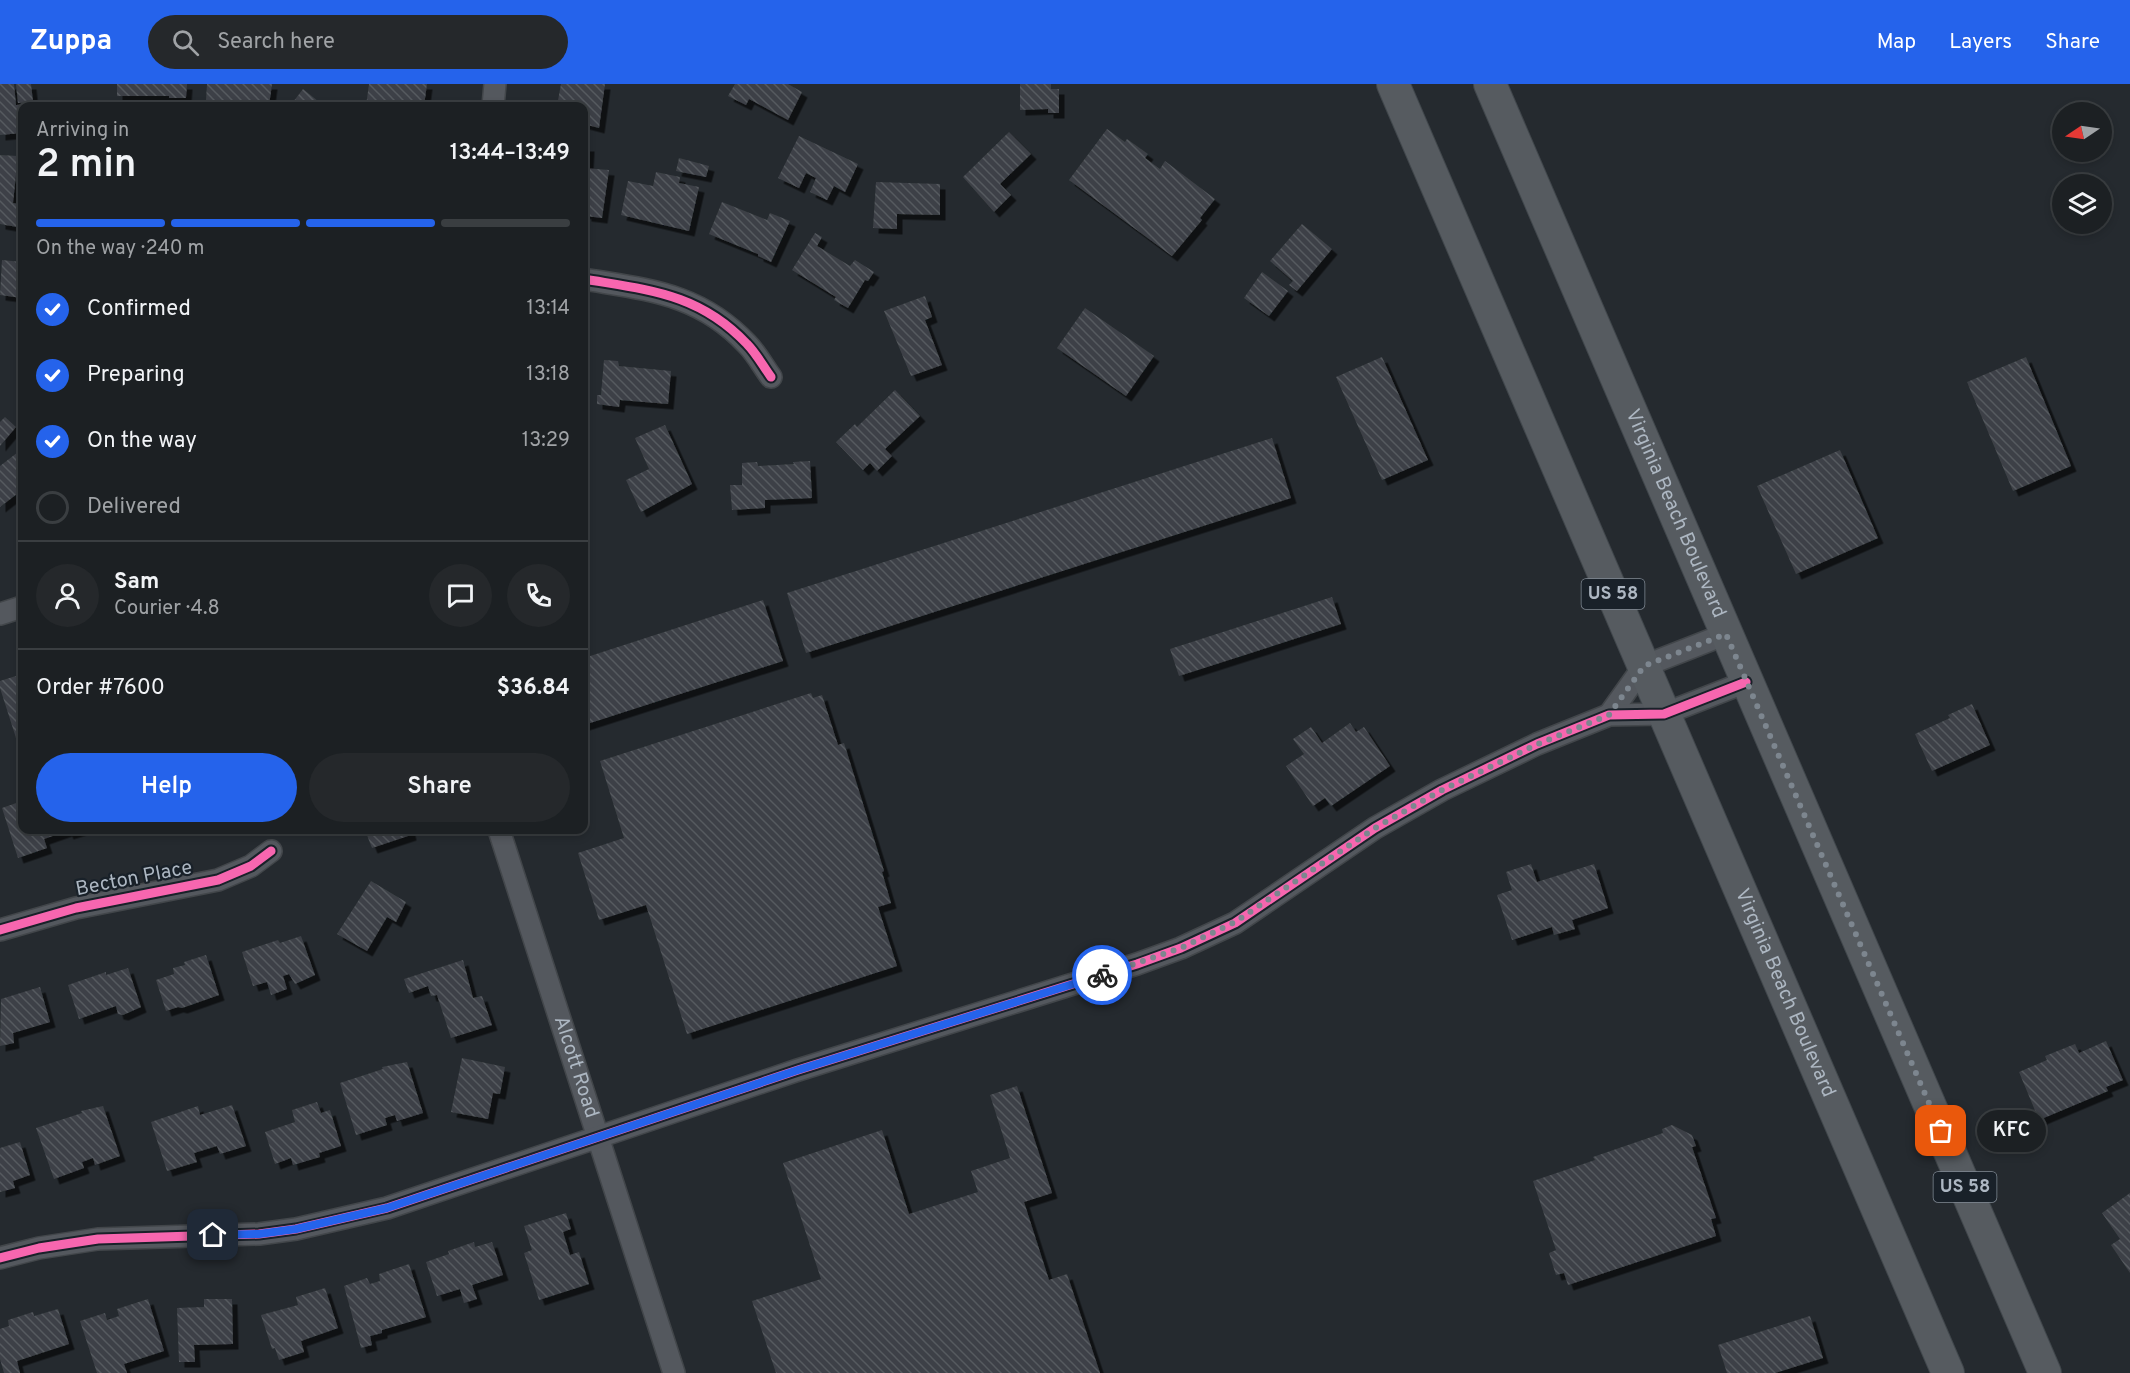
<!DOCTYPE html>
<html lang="en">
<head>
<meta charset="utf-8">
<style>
	:root { --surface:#1c2023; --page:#25282b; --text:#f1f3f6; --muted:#a0a3a6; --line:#3a3e41; --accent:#2563eb }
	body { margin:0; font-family:Overpass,sans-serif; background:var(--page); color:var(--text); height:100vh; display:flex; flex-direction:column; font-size:22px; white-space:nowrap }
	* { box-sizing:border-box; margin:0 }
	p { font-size:20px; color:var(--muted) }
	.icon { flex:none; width:33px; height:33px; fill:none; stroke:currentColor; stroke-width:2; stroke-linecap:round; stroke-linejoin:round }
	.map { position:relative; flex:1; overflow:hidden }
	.drawer { position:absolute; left:18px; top:18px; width:570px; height:732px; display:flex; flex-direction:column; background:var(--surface); border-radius:12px; box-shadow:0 3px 9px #0003,0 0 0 2px var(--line) }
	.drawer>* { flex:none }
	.needle { width:39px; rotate:257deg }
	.tools { position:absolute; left:2052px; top:18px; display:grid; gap:12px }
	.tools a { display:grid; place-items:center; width:60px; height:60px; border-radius:50%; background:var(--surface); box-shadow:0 3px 9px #0003,0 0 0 2px var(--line); font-size:30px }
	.pin { position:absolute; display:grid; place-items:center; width:51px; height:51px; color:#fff; margin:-26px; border-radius:12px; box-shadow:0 3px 9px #0006 }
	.courier { position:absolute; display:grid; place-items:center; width:60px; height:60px; margin:-30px; border:4px solid #2563eb; border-radius:50%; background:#fff; color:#222; box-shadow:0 2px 8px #0007 }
	.bubble { position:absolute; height:42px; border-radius:21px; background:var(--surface); box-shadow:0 3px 9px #0003,0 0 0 2px var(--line); font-size:20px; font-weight:600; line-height:42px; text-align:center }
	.summary em { font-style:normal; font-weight:600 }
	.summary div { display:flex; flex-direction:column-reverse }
	.summary { display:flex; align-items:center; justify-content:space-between; height:102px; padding:0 18px }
	h1 { font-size:39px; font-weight:600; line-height:45px }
	.bar { display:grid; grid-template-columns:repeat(4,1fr); gap:9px 6px; align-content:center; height:72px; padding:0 18px }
	.bar i { height:8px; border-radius:4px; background:var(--line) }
	.bar .on { background:var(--accent) }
	.bar p { grid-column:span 4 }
	.line { display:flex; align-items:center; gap:15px; padding:0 18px; border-top:2px solid var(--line) }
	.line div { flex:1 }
	.round { display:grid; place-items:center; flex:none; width:63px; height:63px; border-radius:32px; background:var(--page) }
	ol { padding:0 18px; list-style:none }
	li { display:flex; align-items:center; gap:18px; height:66px }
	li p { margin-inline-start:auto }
	li .icon { padding:6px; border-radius:50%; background:var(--accent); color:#fff; stroke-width:4 }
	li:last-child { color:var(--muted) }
	li i { width:33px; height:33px; border:3px solid var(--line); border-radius:50% }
	.primary-button { display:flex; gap:12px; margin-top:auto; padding:12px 18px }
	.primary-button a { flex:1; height:69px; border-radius:36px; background:var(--accent); color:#fff; font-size:24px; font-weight:600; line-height:69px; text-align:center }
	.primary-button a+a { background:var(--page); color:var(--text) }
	header { display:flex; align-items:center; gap:36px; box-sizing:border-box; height:84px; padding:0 30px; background:var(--accent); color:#fff }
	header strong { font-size:28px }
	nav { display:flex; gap:33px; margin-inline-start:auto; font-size:21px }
	.search { width:420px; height:54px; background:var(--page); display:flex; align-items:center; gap:15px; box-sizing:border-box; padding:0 21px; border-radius:33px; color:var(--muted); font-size:22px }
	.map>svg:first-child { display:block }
	.building { fill:url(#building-back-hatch); filter:url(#shadow) }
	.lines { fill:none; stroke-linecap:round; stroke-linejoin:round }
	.minor-casing { stroke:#42464a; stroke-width:24 }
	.primary-casing { stroke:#41474c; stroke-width:34 }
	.minor { stroke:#54585e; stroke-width:21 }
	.primary { stroke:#565b60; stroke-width:32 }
	.cycleway-casing { stroke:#192129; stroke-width:13 }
	.cycleway { stroke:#f766af; stroke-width:9 }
	.done { stroke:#7d868f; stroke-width:6; stroke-dasharray:0 10.8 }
	.route { stroke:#2563eb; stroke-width:8 }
	.labels { text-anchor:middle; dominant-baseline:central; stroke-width:4.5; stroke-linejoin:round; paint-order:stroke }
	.shield { fill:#192129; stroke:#818a94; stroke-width:1.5 }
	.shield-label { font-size:18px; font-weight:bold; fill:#adb7c2 }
	.street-label { font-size:20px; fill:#adb7c2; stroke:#192129 }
</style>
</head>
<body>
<header>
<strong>Zuppa</strong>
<div class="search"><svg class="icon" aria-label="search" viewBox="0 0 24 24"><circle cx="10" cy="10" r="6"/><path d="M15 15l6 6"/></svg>Search here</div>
<nav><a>Map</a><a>Layers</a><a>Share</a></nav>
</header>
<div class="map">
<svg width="2130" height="1289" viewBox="0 0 2130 1289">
	<defs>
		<pattern id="building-back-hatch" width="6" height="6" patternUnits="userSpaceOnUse" patternTransform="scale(1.5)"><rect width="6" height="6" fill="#3d4146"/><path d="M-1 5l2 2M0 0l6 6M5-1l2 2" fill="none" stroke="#565a5f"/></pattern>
		<filter id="shadow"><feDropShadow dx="5.5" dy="5.5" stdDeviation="0" flood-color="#0009"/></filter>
	</defs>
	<rect width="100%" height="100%" fill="#252a2f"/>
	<g class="building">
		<polygon points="0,0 14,0 16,21 40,19 41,22 22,22 22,49 0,51"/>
		<polygon points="16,0 31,0 33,18 18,19"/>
		<polygon points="117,0 187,0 186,14 169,14 169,12 117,12"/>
		<polygon points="207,0 272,0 269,22 206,16"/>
		<polygon points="369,0 427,0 424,22 366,22"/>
		<polygon points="561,0 605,0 599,44 584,40 584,22 557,22"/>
		<polygon points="735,0 788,0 802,8 788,36 749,15 746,21 728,12"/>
		<polygon points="1020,0 1051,0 1051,5 1059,5 1059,29 1048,29 1048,25 1020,26"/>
		<polygon points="303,5 324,22 290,22"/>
		<polygon points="1107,45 1125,58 1127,55 1148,70 1145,74 1160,85 1165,77 1215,115 1200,134 1202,136 1172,172 1069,96"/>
		<polygon points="1009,48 1031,70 1000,100 1011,111 994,128 963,93"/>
		<polygon points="799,52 858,80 845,108 834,102 827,116 810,108 816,94 806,89 799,104 778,94"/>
		<polygon points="584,62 589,62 588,81 584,81"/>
		<polygon points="0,71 18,72 13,119 19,120 17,143 0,140"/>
		<polygon points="679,74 709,82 706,93 676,87"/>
		<polygon points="584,84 609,86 602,134 586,132 586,130 584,129"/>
		<polygon points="656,88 680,93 679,99 699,103 689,147 621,131 628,97 653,102"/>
		<polygon points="876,98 940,100 940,131 897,130 897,145 873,144"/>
		<polygon points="722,118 767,136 770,129 790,137 771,178 758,172 758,170 709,150"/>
		<polygon points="1302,140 1332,165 1297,207 1289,201 1293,197 1270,177"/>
		<polygon points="815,149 822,153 817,162 850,182 855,176 874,188 868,197 865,196 848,224 834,216 836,213 792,186"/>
		<polygon points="2,176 22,178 22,214 0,211"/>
		<polygon points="1262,188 1288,207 1269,232 1244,214"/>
		<polygon points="925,212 932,233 925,236 942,281 911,292 884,227"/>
		<polygon points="1085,224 1154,272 1126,312 1057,264"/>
		<polygon points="1382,273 1428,376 1382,396 1336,293"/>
		<polygon points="2026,273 2071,382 2013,407 1967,298"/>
		<polygon points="604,276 618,277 619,282 671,287 668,320 620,316 619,323 597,320 597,311 601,311"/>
		<polygon points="895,306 920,332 885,365 892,372 877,387 870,379 863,386 836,358 855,340 857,343"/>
		<polygon points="5,333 16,343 0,362 0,338"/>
		<polygon points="665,341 692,400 641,428 626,396 649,385 635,354"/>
		<polygon points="1272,354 1291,414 806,569 787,509"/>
		<polygon points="22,365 22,406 0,423 0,382"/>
		<polygon points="1840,366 1878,454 1796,490 1757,402"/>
		<polygon points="810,377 812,414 765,416 765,424 732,426 730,401 742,401 742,379 757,378 758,382 794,380 793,378"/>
		<polygon points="1332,513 1341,540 1179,592 1170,565"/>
		<polygon points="763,516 783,577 584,641 584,574"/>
		<polygon points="19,591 21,597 22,597 22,652 16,654 0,604 0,597"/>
		<polygon points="811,609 813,614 822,611 838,661 844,659 884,787 882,788 891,819 878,823 897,882 687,950 646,821 599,836 578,769 624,754 600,677"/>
		<polygon points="1972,620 1990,661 1932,687 1915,650 1950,634 1948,631"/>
		<polygon points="1350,639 1356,648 1364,643 1390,682 1331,722 1325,714 1313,722 1286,682 1304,670 1293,655 1311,643 1322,659"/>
		<polygon points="22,717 22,746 81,746 68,750 67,747 44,755 47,764 18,774 2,724"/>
		<polygon points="365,746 410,746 411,751 372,764"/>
		<polygon points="1531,780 1537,798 1594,780 1608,824 1572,836 1575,845 1554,851 1552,843 1512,856 1497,811 1512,806 1506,788"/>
		<polygon points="371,797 406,818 396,838 387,833 367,867 337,850"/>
		<polygon points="301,852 315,891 295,900 289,890 283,892 287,905 271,911 267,898 253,902 242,868 278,856 280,859"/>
		<polygon points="206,871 219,911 182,924 178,923 166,927 156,896 174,890 173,884 185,881 184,878"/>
		<polygon points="463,876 473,914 482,912 492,941 451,954 437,911 431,912 428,902 409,909 404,895"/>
		<polygon points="128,884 141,923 123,931 118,930 116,922 79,935 68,901 106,888 106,891"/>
		<polygon points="40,903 50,938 13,949 14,959 0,962 1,915"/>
		<polygon points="2106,957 2123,996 2106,1003 2108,1007 2039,1036 2019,988 2047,976 2045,972 2075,960 2079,969"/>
		<polygon points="462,974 505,983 500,1010 493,1009 488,1035 451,1028"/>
		<polygon points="407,978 423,1029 397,1037 395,1031 385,1034 387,1041 356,1051 340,999 383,985 382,983"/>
		<polygon points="1017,1002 1052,1109 1024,1118 1049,1196 1067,1190 1100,1289 776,1289 752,1217 821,1195 783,1079 882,1046 909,1130 978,1108 971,1087 1010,1074 990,1011"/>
		<polygon points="317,1018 321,1029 330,1026 341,1062 319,1069 320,1073 293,1081 291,1074 275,1080 265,1048 295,1038 292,1026"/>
		<polygon points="232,1021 246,1062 220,1070 217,1062 194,1069 197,1078 167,1087 151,1038 198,1022 200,1031"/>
		<polygon points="103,1022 120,1072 95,1081 93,1074 82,1078 84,1084 54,1095 36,1044 82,1029 81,1027"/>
		<polygon points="1672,1041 1692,1051 1696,1062 1692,1063 1716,1134 1711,1135 1716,1152 1568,1201 1564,1189 1556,1191 1549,1169 1556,1166 1533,1097 1595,1076 1593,1073 1663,1049 1662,1045"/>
		<polygon points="20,1058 30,1091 13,1097 15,1104 0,1108 0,1064"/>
		<polygon points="2130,1109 2130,1189 2111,1161 2120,1155 2102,1129"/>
		<polygon points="566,1129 571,1145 563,1148 570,1171 579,1168 589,1200 539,1216 524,1169 532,1166 524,1142"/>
		<polygon points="474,1158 475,1163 492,1158 503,1191 472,1201 477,1215 464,1219 460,1205 437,1212 426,1178 449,1170 448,1167"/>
		<polygon points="409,1180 426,1233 382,1246 382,1249 370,1252 372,1261 361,1264 344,1202 367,1194 370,1200 380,1197 379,1190"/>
		<polygon points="325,1204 338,1244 301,1257 304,1268 279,1276 275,1264 272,1265 261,1231 298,1221 296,1213"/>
		<polygon points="148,1215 164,1267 124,1280 127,1289 97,1289 80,1237 105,1229 107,1236 119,1232 117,1225"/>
		<polygon points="204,1215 232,1215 233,1260 194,1261 195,1278 179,1278 177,1224 204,1223"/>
		<polygon points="58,1225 69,1260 17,1277 20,1289 4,1289 0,1275 0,1245 9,1242 8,1236 33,1228 34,1232"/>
		<polygon points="1810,1232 1823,1274 1775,1289 1727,1289 1718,1261"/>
	</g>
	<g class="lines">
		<g class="minor-casing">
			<g id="minor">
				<polyline points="493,22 495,0"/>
				<path d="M584,195C648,206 699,209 747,260C756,269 763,282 771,293"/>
				<polyline points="0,530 22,523"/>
				<polyline points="1609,631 1644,582 1726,550"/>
				<path id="s1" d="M499,746L674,1289"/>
				<polyline points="0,846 76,824 218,796 251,782 271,767"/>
				<polyline points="0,1174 39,1164 98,1155 259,1150 296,1145 387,1124 798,986 1137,880 1181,864 1235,839 1375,744 1442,706 1537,660 1609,631 1664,630 1746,598"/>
			</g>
		</g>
		<g class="primary-casing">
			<g id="primary">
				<path id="s2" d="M1393,0L1948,1289"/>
				<path id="s3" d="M1490,0L2045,1289"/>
			</g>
		</g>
		<use href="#minor" class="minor"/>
		<use href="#primary" class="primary"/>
		<g class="cycleway-casing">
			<g id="cycleway">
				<path d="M584,195C648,206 699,209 747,260C756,269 763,282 771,293"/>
				<polyline points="0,846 76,824 218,796 251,782 271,767"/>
				<polyline points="0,1174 39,1164 98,1155 259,1150 296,1145 387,1124 798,986 1137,880 1181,864 1235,839 1375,744 1442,706 1537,660 1609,631 1664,630 1746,598"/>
			</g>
		</g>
		<use href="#cycleway" class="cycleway"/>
	</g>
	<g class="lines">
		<polyline class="done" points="1102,891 1181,864 1235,838 1375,744 1442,706 1538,660 1609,631 1644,582 1726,550 1941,1047"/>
		<polyline class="route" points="213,1151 259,1150 296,1145 387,1124 798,986 1102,891"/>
	</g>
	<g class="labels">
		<g class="shield">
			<rect x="1581.5" y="495" width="63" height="30" rx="4.5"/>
			<rect x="1933.5" y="1088" width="63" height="30" rx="4.5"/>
		</g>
		<g class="shield-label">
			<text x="1613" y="510">US 58</text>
			<text x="1965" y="1103">US 58</text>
		</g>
		<g class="street-label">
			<text stroke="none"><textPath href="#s3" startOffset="468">Virginia Beach Boulevard</textPath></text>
			<text transform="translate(134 795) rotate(-11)">Becton Place</text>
			<text stroke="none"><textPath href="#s2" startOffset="990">Virginia Beach Boulevard</textPath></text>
			<text stroke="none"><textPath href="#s1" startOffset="249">Alcott Road</textPath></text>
		</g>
	</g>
</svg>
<div class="tools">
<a><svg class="needle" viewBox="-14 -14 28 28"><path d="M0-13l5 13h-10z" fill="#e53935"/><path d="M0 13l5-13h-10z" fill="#a0a3a6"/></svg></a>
<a><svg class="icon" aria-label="layers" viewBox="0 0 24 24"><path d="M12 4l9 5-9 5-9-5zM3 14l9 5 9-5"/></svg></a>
</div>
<div class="pin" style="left:1941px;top:1047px;background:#ea580c"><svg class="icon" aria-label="bag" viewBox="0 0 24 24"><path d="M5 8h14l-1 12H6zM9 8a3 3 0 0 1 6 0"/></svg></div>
<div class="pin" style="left:213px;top:1151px;background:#1f2937"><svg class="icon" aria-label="home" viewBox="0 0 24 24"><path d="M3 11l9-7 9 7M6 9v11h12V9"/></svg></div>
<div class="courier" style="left:1102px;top:891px"><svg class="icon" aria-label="bike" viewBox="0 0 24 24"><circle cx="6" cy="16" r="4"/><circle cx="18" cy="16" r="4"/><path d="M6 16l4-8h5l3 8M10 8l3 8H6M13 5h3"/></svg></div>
<div class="bubble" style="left:1977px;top:1026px;width:69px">KFC</div>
<section class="drawer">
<div class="summary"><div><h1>2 min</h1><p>Arriving in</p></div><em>13:44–13:49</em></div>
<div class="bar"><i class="on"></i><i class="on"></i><i class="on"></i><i></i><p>On the way · 240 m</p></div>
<ol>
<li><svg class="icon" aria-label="check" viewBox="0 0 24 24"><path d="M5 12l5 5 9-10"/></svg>Confirmed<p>13:14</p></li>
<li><svg class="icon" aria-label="check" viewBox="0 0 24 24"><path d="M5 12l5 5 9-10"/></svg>Preparing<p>13:18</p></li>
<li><svg class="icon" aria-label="check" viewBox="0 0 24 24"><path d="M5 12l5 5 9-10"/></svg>On the way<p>13:29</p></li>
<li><i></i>Delivered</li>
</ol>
<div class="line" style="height:108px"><a class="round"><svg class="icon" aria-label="person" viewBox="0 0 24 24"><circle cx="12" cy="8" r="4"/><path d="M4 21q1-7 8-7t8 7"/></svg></a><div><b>Sam</b><p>Courier · 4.8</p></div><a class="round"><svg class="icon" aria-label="chat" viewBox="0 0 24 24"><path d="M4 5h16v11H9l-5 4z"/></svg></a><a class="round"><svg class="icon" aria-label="phone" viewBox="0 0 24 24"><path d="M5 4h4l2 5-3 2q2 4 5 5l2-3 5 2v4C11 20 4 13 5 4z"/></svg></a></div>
<div class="line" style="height:78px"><div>Order #7600</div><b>$36.84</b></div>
<div class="primary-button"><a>Help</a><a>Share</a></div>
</section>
</div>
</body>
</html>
